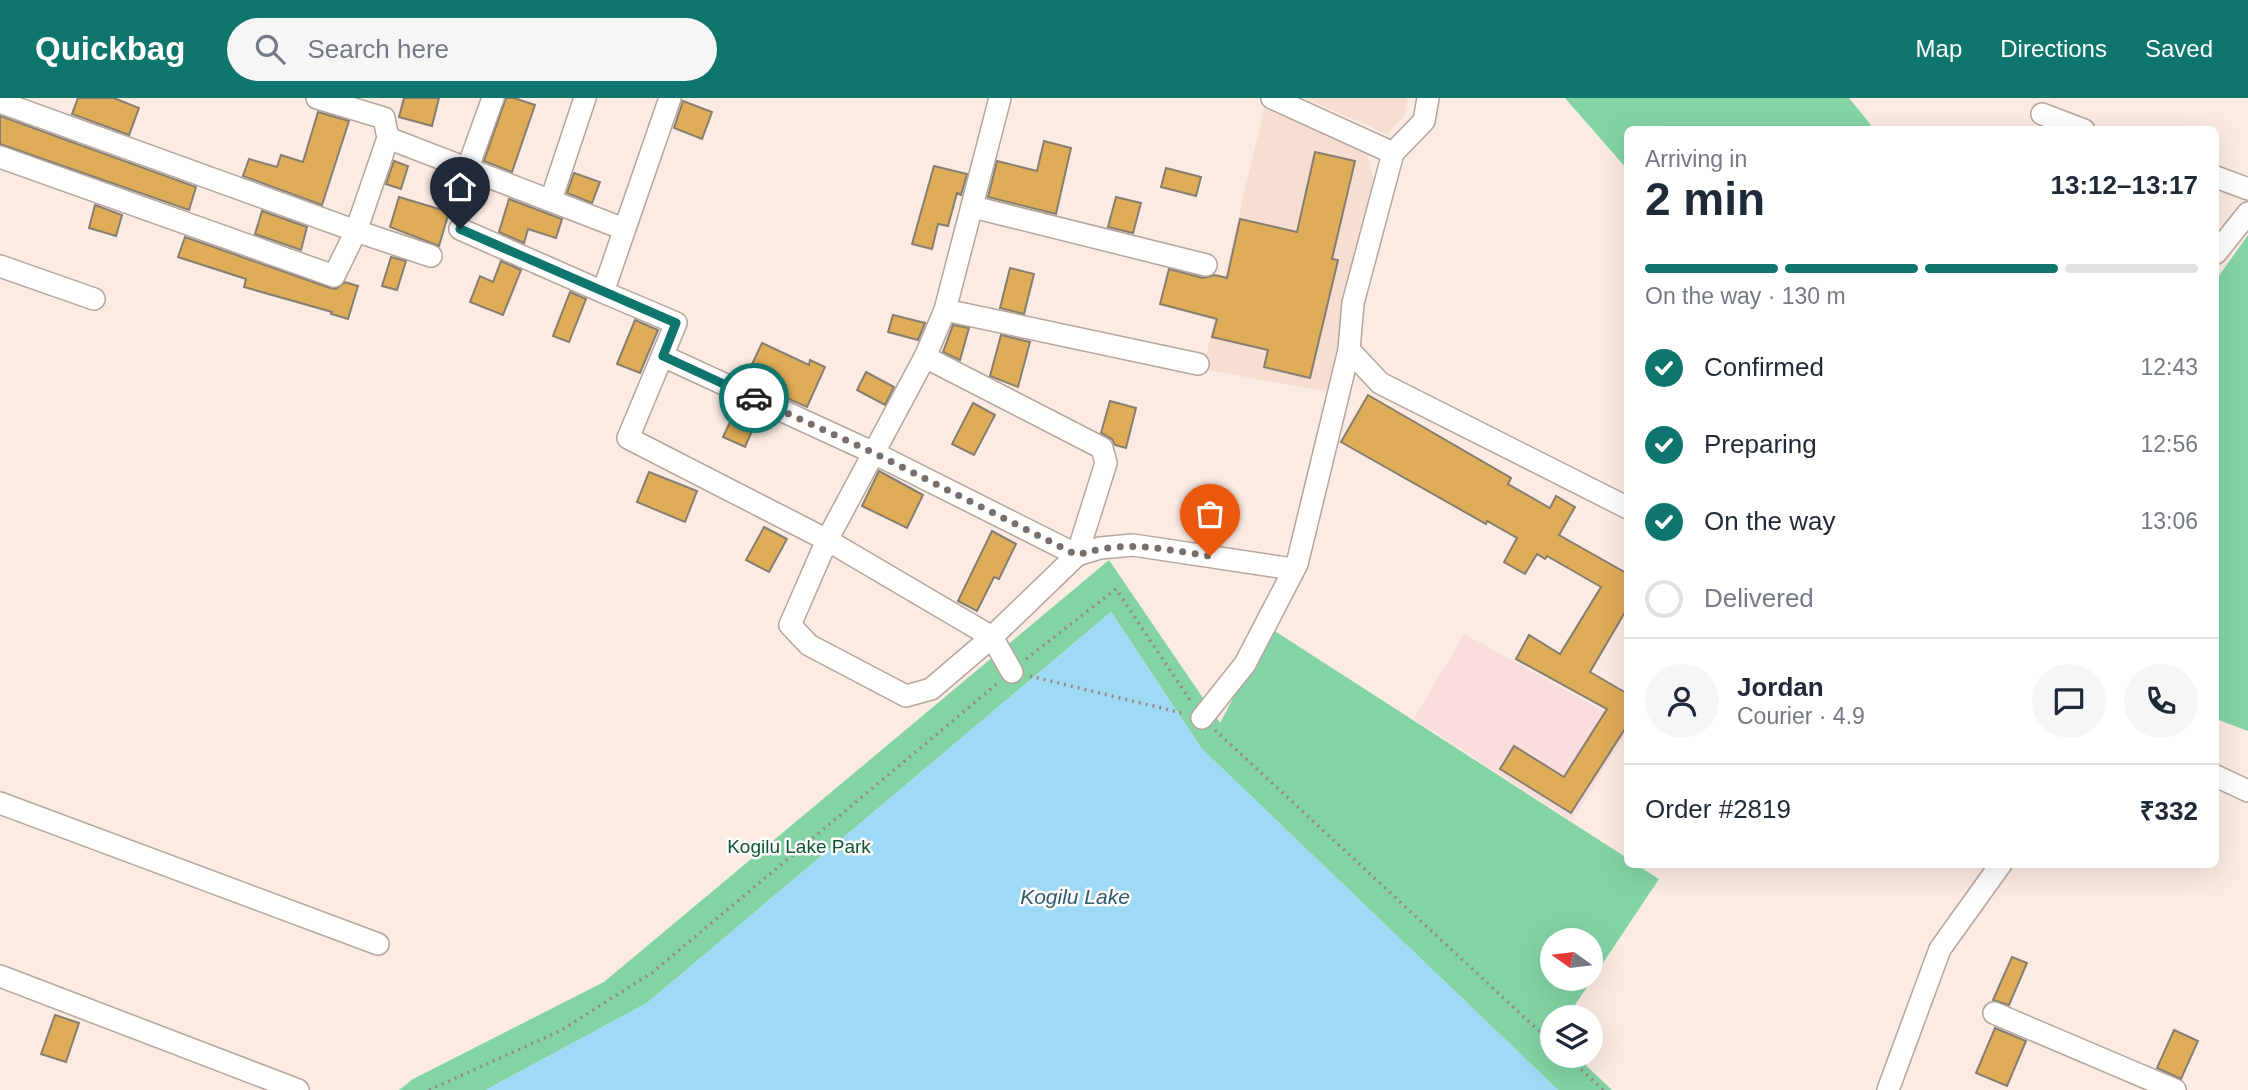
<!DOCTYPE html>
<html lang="en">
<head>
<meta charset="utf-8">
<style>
	:root { --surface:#fff; --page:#f6f6f7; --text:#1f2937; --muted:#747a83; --line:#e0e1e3; --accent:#0f766e }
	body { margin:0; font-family:Helvetica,sans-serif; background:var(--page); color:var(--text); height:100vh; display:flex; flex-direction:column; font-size:26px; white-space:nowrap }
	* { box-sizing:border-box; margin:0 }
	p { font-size:23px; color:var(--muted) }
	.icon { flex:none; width:38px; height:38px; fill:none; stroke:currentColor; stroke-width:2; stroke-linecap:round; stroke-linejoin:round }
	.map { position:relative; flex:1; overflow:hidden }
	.drawer { position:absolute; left:1624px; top:28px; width:595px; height:742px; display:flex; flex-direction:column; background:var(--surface); border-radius:10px; box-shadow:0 7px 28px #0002 }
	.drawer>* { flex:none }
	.needle { width:46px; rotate:284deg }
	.tools { position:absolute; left:1540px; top:830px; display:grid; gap:14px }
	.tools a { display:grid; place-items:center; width:63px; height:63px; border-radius:50%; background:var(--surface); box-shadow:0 7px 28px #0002; font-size:35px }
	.pin { position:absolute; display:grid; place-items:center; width:60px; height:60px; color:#fff; margin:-72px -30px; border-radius:50% 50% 50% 0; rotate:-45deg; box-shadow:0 0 7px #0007 }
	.pin .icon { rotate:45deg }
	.courier { position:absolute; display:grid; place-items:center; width:70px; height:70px; margin:-35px; border:5px solid #0f766e; border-radius:50%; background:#fff; color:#222; box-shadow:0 2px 9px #0007 }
	.summary em { font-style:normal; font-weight:700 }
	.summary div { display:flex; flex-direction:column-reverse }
	.summary { display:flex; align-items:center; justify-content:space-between; height:119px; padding:0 21px }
	h1 { font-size:46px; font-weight:700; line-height:52px }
	.bar { display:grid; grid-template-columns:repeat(4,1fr); gap:10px 7px; align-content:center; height:84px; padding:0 21px }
	.bar i { height:9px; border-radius:5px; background:var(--line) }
	.bar .selected { background:var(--accent) }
	.bar p { grid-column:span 4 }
	.line { display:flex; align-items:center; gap:18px; padding:0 21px; border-top:2px solid var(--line) }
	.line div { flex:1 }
	.round { display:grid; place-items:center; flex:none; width:74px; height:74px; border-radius:37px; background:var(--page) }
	ol { padding:0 21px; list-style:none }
	li { display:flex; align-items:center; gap:21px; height:77px }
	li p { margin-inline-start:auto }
	li .icon { padding:7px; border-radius:50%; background:var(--accent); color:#fff; stroke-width:4 }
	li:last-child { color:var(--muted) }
	li i { width:38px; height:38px; border:4px solid var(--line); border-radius:50% }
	header { display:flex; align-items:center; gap:42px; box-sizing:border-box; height:98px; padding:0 35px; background:var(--accent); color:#fff }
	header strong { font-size:33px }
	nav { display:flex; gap:38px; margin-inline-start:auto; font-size:24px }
	.search { width:490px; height:63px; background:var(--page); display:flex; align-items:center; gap:18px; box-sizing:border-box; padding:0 24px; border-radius:38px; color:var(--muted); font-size:26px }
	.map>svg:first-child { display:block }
	.built { fill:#f6ded0 }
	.education { fill:#f9dedd }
	.green { fill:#83d4a5; fill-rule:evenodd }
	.water { fill:#9edaf5 }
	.building { fill:#dfac57; stroke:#867e70; stroke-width:2 }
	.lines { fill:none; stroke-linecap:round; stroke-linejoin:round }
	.street-casing { stroke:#b5a59d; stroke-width:24 }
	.path { stroke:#968a84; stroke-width:3.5; stroke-dasharray:2 5; stroke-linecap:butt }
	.street { stroke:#fff; stroke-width:21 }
	.done { stroke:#796f6a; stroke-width:7; stroke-dasharray:0 12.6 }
	.route { stroke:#0f766e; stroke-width:9 }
	.labels { text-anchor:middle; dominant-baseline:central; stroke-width:5; stroke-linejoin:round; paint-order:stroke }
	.park-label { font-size:19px; fill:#0b5634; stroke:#fffcfa }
	.water-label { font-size:21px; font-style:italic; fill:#2d5c6f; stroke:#fffcfa }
</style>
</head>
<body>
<header>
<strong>Quickbag</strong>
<div class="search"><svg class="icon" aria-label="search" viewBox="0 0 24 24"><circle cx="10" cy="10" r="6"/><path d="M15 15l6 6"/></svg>Search here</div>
<nav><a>Map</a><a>Directions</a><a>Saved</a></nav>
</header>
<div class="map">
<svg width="2248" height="992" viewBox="0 0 2248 992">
	<rect width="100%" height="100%" fill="#fcebe2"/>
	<g class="built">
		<polygon points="1304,0 1408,0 1404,18 1387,36"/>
		<polygon points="1264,11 1354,44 1366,51 1373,80 1334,295 1203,271"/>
	</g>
	<polygon class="education" points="1464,536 1627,626 1627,633 1572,723 1414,621"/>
	<g class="green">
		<polygon points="1565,0 1849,0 1871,27 1863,32 1628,32 1627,71"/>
		<polygon points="2248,137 2248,633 2216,621 2216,182"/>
		<path d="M1109,462L1220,625L1270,530L1627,760L1628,766L1637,767L1659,781L1567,919H1552V957H1575L1612,992H1558L1202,651L1111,514L647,905L486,992H399L413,981L604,884ZM1552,842H1591V880H1552Z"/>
	</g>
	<polygon class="water" points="1111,514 1202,651 1558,992 486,992 647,905"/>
	<g class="building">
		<polygon points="78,0 114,0 139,10 129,37 72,16"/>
		<polygon points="404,0 439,0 432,28 399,19"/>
		<polygon points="506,0 514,0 535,7 512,74 484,63"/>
		<polygon points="683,3 712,14 702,41 674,30"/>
		<polygon points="318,14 349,23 322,107 243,78 249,61 277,69 281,57 303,64"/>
		<polygon points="0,18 196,89 189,112 0,46"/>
		<polygon points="1044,43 1071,50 1056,116 988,99 997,63 1037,73"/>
		<polygon points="1315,54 1355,63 1332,161 1338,162 1310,280 1264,269 1268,252 1212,239 1217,221 1160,206 1169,171 1203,180 1215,177 1227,180 1240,121 1297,134"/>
		<polygon points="394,63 408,68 401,91 386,86"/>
		<polygon points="934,68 967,76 961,97 957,95 948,128 938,126 932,151 912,146"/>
		<polygon points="1166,70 1201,79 1196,98 1161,89"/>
		<polygon points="574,75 600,84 592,105 567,95"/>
		<polygon points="399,99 449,114 439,148 390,129"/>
		<polygon points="1116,99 1141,105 1133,135 1108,129"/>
		<polygon points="509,101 562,121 556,140 528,131 524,145 499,134"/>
		<polygon points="95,107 122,117 116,138 89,130"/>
		<polygon points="262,113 307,129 301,152 255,136"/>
		<polygon points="185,139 330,190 336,191 345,184 358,188 348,221 331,216 332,214 244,189 246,181 178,159"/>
		<polygon points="391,159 406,163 397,192 382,188"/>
		<polygon points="501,163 521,172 503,217 470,204 480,178 493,184"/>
		<polygon points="1010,170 1034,176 1024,216 1000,210"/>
		<polygon points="570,194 586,201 569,244 553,238"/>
		<polygon points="893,217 925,225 918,242 888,234"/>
		<polygon points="635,222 658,232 640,275 617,266"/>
		<polygon points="953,227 969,230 960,262 943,254"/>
		<polygon points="1001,237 1030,244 1018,289 990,278"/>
		<polygon points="762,245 809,267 810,262 825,269 807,309 748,283 749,281 746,279"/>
		<polygon points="866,274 894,289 885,307 857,292"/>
		<polygon points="1368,297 1511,380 1508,386 1550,410 1556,398 1575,409 1559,437 1628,476 1628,509 1590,574 1628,596 1628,626 1571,715 1500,671 1514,648 1564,679 1607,611 1516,561 1529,537 1560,556 1601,489 1547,458 1545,461 1537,456 1525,476 1504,464 1517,440 1487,423 1486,426 1341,344"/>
		<polygon points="1110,303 1136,310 1126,350 1115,347 1112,341 1101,335"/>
		<polygon points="973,305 995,317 974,357 952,346"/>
		<polygon points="738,307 759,317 745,349 723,339"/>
		<polygon points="879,373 923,397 907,430 862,408"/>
		<polygon points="649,374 697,393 685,424 637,404"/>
		<polygon points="764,429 787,441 769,474 746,462"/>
		<polygon points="992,433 1016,446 999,481 994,479 977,513 958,503"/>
		<polygon points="2012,859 2027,865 2009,907 1993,902"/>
		<polygon points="55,917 79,925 66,964 41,956"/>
		<polygon points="1995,930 2026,943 2007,988 1976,975"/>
		<polygon points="2174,932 2198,943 2181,981 2157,970"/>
	</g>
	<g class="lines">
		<g class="street-casing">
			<g id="street">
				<polyline points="1000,0 945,212 1198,266"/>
				<polyline points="1272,0 1393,55 1353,205 1349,252 1380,285 1628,410"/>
				<polyline points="0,4 356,133 388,40 384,20 317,0"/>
				<polyline points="2042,16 2084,32"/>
				<polyline points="388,40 624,131"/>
				<polyline points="1393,55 1424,23 1428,0"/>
				<polyline points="0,59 334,178 356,133 431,158"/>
				<polyline points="467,72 493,0"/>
				<polyline points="2216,79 2248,91"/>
				<polyline points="551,102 585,0"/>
				<polyline points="973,109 1206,167"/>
				<polyline points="460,131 603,194 670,0"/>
				<polyline points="2216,155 2248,115"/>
				<polyline points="0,168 94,201"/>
				<polyline points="603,194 676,225 628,340 827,442 790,527 809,547 906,598 931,591 992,539 1077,457 874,355 663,258"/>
				<polyline points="945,212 925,259 827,442 992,539 1012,574"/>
				<polyline points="925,259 1102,350 1106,365 1077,457"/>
				<polyline points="1077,457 1100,450 1133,447 1286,470"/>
				<polyline points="1202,620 1245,566 1297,466 1349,252"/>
				<polyline points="2216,678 2248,693"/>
				<polyline points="0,705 378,846"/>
				<polyline points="0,878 298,992"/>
				<polyline points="1994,915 2175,992"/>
				<polyline points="1888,992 1940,851 2001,766"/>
			</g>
		</g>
		<g class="path">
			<polyline points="1026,561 1116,491 1192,605"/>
			<polyline points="1030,578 1186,616"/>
			<polyline points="1215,632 1552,945"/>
			<polyline points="1566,957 1603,992"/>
			<polyline points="429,992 560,933 653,874 999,584"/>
		</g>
		<use href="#street" class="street"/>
	</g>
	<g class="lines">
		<path class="done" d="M754,300L874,355L1077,457C1128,441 1159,451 1210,458"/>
		<polyline class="route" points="460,131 676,225 663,258 754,300"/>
	</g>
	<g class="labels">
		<g class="park-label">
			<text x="799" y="748">Kogilu Lake Park</text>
		</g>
		<g class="water-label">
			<text x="1075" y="798">Kogilu Lake</text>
		</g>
	</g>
</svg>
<div class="tools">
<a><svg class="needle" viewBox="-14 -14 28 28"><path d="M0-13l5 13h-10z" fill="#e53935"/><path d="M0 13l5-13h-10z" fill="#747a83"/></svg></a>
<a><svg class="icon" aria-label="layers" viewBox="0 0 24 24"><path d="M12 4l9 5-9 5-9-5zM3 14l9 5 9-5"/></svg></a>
</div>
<div class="pin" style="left:1210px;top:458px;background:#ea580c"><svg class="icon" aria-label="bag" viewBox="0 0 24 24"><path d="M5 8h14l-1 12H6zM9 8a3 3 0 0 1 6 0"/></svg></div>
<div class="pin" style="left:460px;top:131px;background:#1f2937"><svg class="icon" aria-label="home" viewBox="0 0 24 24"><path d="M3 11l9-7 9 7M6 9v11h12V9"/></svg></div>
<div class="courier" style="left:754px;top:300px"><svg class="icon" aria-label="car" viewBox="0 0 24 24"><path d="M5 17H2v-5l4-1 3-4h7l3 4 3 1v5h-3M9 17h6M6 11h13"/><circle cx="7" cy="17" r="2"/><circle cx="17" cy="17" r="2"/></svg></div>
<section class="drawer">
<div class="summary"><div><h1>2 min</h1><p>Arriving in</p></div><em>13:12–13:17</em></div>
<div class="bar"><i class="selected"></i><i class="selected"></i><i class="selected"></i><i></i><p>On the way · 130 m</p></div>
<ol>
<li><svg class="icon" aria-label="check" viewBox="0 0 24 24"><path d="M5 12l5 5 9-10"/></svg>Confirmed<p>12:43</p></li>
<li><svg class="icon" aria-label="check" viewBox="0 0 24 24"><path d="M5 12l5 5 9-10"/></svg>Preparing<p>12:56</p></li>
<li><svg class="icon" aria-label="check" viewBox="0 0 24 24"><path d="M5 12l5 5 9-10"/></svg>On the way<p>13:06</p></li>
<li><i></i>Delivered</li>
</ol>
<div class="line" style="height:126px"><a class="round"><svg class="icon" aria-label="person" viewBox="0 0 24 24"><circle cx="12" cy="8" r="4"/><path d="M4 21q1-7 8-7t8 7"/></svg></a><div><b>Jordan</b><p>Courier · 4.9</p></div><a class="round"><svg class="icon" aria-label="chat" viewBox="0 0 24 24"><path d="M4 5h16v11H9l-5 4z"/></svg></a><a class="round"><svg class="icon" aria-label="phone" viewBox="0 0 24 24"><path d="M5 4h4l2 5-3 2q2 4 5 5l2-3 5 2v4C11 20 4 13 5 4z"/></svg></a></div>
<div class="line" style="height:91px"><div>Order #2819</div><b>₹332</b></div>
</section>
</div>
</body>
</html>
